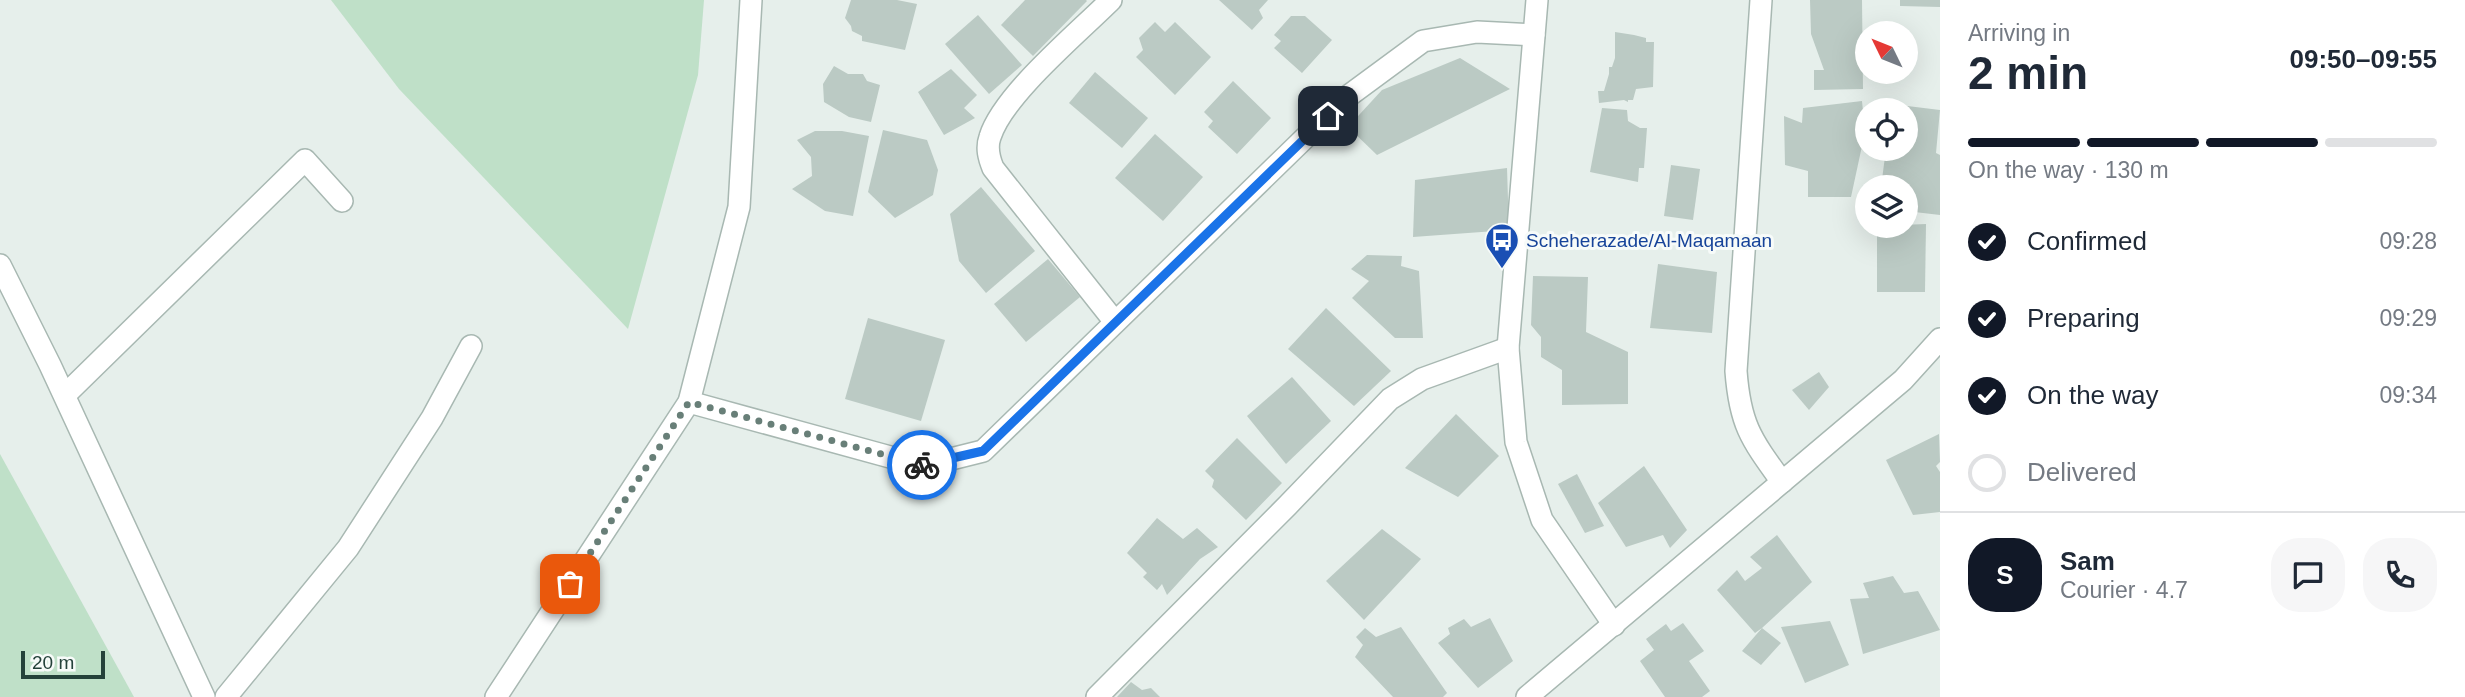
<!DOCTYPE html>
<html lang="en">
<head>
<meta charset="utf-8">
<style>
	:root { --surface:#fff; --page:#f6f6f7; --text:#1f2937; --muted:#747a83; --line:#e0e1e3; --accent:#111827 }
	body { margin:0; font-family:Arial,sans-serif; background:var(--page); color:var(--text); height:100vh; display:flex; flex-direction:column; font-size:26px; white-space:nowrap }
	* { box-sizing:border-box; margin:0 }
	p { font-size:23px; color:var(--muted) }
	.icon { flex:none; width:38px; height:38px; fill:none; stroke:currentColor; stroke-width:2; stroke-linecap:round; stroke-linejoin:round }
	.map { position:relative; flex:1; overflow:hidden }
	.sheet { display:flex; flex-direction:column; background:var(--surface); width:525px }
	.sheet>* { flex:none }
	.needle { width:46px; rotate:313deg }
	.fabs { position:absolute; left:1855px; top:21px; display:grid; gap:14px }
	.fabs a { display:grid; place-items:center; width:63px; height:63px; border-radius:50%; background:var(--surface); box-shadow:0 7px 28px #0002; font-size:35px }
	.scale { position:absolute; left:21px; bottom:18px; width:84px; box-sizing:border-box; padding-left:7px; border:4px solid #24423a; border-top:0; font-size:19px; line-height:24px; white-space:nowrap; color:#24423a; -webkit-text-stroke:5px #f7fbf9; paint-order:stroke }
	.pin { position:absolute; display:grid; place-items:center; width:60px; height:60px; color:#fff; margin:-30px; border-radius:14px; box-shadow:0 4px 10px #0006 }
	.courier { position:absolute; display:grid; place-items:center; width:70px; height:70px; margin:-35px; border:5px solid #1a73e8; border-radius:50%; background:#fff; color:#222; box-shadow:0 2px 9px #0007 }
	.summary em { font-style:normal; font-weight:700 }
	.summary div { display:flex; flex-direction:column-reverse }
	.summary { display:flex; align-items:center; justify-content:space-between; height:119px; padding:0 28px }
	h1 { font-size:46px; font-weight:700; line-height:52px }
	.bar { display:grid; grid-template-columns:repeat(4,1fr); gap:10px 7px; align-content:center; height:84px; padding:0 28px }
	.bar i { height:9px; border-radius:5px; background:var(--line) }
	.bar .current { background:var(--accent) }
	.bar p { grid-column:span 4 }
	.line { display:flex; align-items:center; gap:18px; padding:0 28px; border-top:2px solid var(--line) }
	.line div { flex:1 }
	.round { display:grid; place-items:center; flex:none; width:74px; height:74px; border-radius:28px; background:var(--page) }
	ol { padding:0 28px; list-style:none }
	li { display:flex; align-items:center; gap:21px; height:77px }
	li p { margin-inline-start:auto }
	li .icon { padding:7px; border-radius:50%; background:var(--accent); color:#fff; stroke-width:4 }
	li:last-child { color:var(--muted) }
	li i { width:38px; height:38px; border:4px solid var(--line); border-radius:50% }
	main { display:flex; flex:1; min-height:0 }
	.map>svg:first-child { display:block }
	.green { fill:#bfe0c8 }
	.building { fill:#bbcac4 }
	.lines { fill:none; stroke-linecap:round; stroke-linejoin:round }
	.minor-casing { stroke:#a8b8b2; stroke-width:24 }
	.minor { stroke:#fff; stroke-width:21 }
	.done { stroke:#687f78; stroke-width:7; stroke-dasharray:0 12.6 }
	.route { stroke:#1a73e8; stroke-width:9 }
	.labels { text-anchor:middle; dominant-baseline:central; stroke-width:6; stroke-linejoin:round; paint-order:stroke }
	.transit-label { font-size:19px; fill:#164399; stroke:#f7fbf9; text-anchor:start }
</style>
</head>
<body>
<main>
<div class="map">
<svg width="1940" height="697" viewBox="0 0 1940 697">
	<rect width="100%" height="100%" fill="#e6efeb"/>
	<g class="green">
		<polygon points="331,0 704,0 698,75 628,329 399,89"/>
		<polygon points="0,454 134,697 0,697"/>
	</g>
	<g class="building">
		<polygon points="851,0 897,0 917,4 905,50 862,41 862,36 852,31 851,26 845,18"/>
		<polygon points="1025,0 1086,0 1087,1 1033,56 1001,25"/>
		<polygon points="1219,0 1268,0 1259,10 1263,18 1252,30"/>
		<polygon points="1810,0 1862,0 1863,89 1814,90 1814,70 1824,70 1811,34"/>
		<polygon points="1900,0 1940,0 1940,7 1900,6"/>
		<polygon points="978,15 1022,65 989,94 945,44"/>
		<polygon points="1291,16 1305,16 1332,40 1302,73 1274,48 1281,41 1274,35"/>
		<polygon points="1155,22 1165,32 1175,22 1211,57 1175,95 1136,57 1143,50 1139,38"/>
		<polygon points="1615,32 1634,35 1646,38 1646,42 1654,42 1653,87 1636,89 1633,100 1628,100 1628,102 1624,100 1599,103 1598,91 1604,91 1609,74 1609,67 1612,67 1615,58"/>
		<polygon points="1460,58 1510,89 1377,155 1348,127 1382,90"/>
		<polygon points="834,66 848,74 863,74 867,81 880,85 871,122 849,117 824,102 823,84"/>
		<polygon points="951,69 977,95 964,108 975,118 944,135 918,92"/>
		<polygon points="1095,72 1148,118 1122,148 1069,103"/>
		<polygon points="1233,81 1271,118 1237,154 1208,127 1213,121 1204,112"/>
		<polygon points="1862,101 1865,132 1851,197 1808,197 1808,171 1785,165 1784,116 1802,123 1803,108"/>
		<polygon points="1891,104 1940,110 1936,153 1940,155 1940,215 1906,211 1906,187 1881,187 1886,149 1906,149 1906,110 1890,110"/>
		<polygon points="1602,108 1627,110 1628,121 1640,128 1647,128 1644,168 1639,168 1638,182 1590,172"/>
		<polygon points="883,130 927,140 938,170 933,195 895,218 868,192"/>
		<polygon points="815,131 842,131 869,136 853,216 825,211 792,189 812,176 811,157 797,140"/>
		<polygon points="1155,134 1203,177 1163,221 1115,178"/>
		<polygon points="1671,165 1700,169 1693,220 1664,216"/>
		<polygon points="1507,168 1509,230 1413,237 1415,180"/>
		<polygon points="981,187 1035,251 986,293 959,261 950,214"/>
		<polygon points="1926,224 1925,292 1877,292 1877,226"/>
		<polygon points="1367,255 1402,256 1401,266 1419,271 1423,338 1395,338 1352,298 1369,281 1351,269"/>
		<polygon points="1048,259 1080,297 1026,342 994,304"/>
		<polygon points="1658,264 1717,272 1712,333 1650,328"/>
		<polygon points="1533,276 1588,277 1586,332 1628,352 1628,404 1562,405 1562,370 1541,357 1541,337 1531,325"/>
		<polygon points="1326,308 1391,371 1354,406 1288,349"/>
		<polygon points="868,318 945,340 921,421 845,399"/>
		<polygon points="1819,372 1829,387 1809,410 1792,390"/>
		<polygon points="1292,377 1331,421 1286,464 1247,416"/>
		<polygon points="1456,414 1499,456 1458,497 1405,468"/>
		<polygon points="1939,434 1940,462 1936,466 1940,472 1940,512 1913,515 1886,460"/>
		<polygon points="1237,438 1282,483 1246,520 1212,487 1214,480 1205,471"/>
		<polygon points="1644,466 1687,530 1670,548 1663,535 1626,547 1598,503"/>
		<polygon points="1577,474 1604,526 1585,533 1558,484"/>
		<polygon points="1157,518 1183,539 1197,528 1218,547 1200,559 1167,595 1162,584 1157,590 1143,577 1147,573 1127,553"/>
		<polygon points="1382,529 1421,559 1364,620 1326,581"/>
		<polygon points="1777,535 1812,582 1762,628 1781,643 1761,665 1742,651 1762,628 1755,633 1717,590 1737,570 1745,581 1762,568 1750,557"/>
		<polygon points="1893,576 1904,593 1918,591 1940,630 1863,654 1850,599 1869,598 1863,583"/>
		<polygon points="1490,618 1513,661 1478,688 1438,643 1450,634 1448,628 1464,619 1471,627"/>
		<polygon points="1830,621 1849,665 1805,683 1781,627"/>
		<polygon points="1683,623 1704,651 1689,661 1710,691 1702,697 1665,697 1640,661 1654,650 1646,639 1666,624 1671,631"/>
		<polygon points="1401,627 1447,693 1443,697 1393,697 1355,657 1363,645 1356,637 1365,628 1376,637"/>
		<polygon points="1131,682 1142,690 1151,688 1160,697 1117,697"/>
	</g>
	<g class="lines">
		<g class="minor-casing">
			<g id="minor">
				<path d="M1111,0C1078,33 1003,95 990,137C986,148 989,158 993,168L1115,322"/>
				<polyline points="1537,0 1508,348 1516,442 1542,520 1614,625"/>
				<path d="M1761,0L1736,371C1740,425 1751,439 1782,482"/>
				<polyline points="0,265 50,365 204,697"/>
				<polyline points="65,395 305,160 342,201"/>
				<polyline points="689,402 923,466 983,451 1347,97 1423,41 1477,32 1534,35"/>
				<polyline points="226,697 348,548 432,418 471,346"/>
				<polyline points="496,697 689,402 739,207 751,0"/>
				<polyline points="1097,697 1288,505 1390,399 1422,379 1508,348"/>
				<polyline points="1527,697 1903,380 1940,339"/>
			</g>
		</g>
		<use href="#minor" class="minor"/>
	</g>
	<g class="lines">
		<polyline class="done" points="570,584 689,402 922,465"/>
		<polyline class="route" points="922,465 983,451 1328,116"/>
	</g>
	<defs>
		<g id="bus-pin" transform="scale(1.75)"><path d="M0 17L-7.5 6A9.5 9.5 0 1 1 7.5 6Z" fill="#1a4fb4" stroke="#f7fbf9"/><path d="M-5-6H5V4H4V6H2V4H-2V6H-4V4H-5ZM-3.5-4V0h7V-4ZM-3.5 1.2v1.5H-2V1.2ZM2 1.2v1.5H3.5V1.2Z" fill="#fff"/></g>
	</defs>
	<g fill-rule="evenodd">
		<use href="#bus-pin" x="1502" y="240"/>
	</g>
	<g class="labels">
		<g class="transit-label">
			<text x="1526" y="240">Scheherazade/Al-Maqamaan</text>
		</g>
	</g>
</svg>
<div class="fabs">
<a><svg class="needle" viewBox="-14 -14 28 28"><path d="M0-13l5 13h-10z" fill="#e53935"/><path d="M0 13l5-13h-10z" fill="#747a83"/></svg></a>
<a><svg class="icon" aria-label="locate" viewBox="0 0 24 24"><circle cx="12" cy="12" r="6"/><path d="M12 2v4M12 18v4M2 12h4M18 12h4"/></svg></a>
<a><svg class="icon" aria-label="layers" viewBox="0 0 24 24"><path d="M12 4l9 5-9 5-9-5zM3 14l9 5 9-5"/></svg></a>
</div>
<div class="scale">20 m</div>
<div class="pin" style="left:570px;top:584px;background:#ea580c"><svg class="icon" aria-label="bag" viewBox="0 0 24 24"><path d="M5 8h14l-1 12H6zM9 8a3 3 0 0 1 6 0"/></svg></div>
<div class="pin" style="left:1328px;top:116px;background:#1f2937"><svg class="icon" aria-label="home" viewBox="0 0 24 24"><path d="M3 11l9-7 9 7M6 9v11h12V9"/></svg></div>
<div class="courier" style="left:922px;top:465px"><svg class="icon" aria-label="bike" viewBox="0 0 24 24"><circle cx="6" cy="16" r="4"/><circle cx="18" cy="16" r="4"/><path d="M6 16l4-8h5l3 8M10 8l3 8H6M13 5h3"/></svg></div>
</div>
<section class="sheet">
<div class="summary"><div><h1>2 min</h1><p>Arriving in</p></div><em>09:50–09:55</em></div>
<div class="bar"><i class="current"></i><i class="current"></i><i class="current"></i><i></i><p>On the way · 130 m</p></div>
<ol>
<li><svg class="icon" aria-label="check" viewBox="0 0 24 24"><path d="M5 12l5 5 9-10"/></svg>Confirmed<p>09:28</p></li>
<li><svg class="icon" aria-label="check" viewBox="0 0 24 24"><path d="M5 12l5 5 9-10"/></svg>Preparing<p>09:29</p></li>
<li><svg class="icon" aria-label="check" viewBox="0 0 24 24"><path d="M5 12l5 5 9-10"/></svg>On the way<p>09:34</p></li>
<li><i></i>Delivered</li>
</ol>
<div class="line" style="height:126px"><b class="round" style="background:var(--accent);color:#fff">S</b><div><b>Sam</b><p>Courier · 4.7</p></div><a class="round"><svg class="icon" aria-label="chat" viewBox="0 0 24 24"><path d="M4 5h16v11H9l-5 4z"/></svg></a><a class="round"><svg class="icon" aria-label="phone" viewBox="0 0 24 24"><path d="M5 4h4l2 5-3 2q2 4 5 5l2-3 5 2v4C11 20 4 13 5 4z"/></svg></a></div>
</section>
</main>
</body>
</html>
